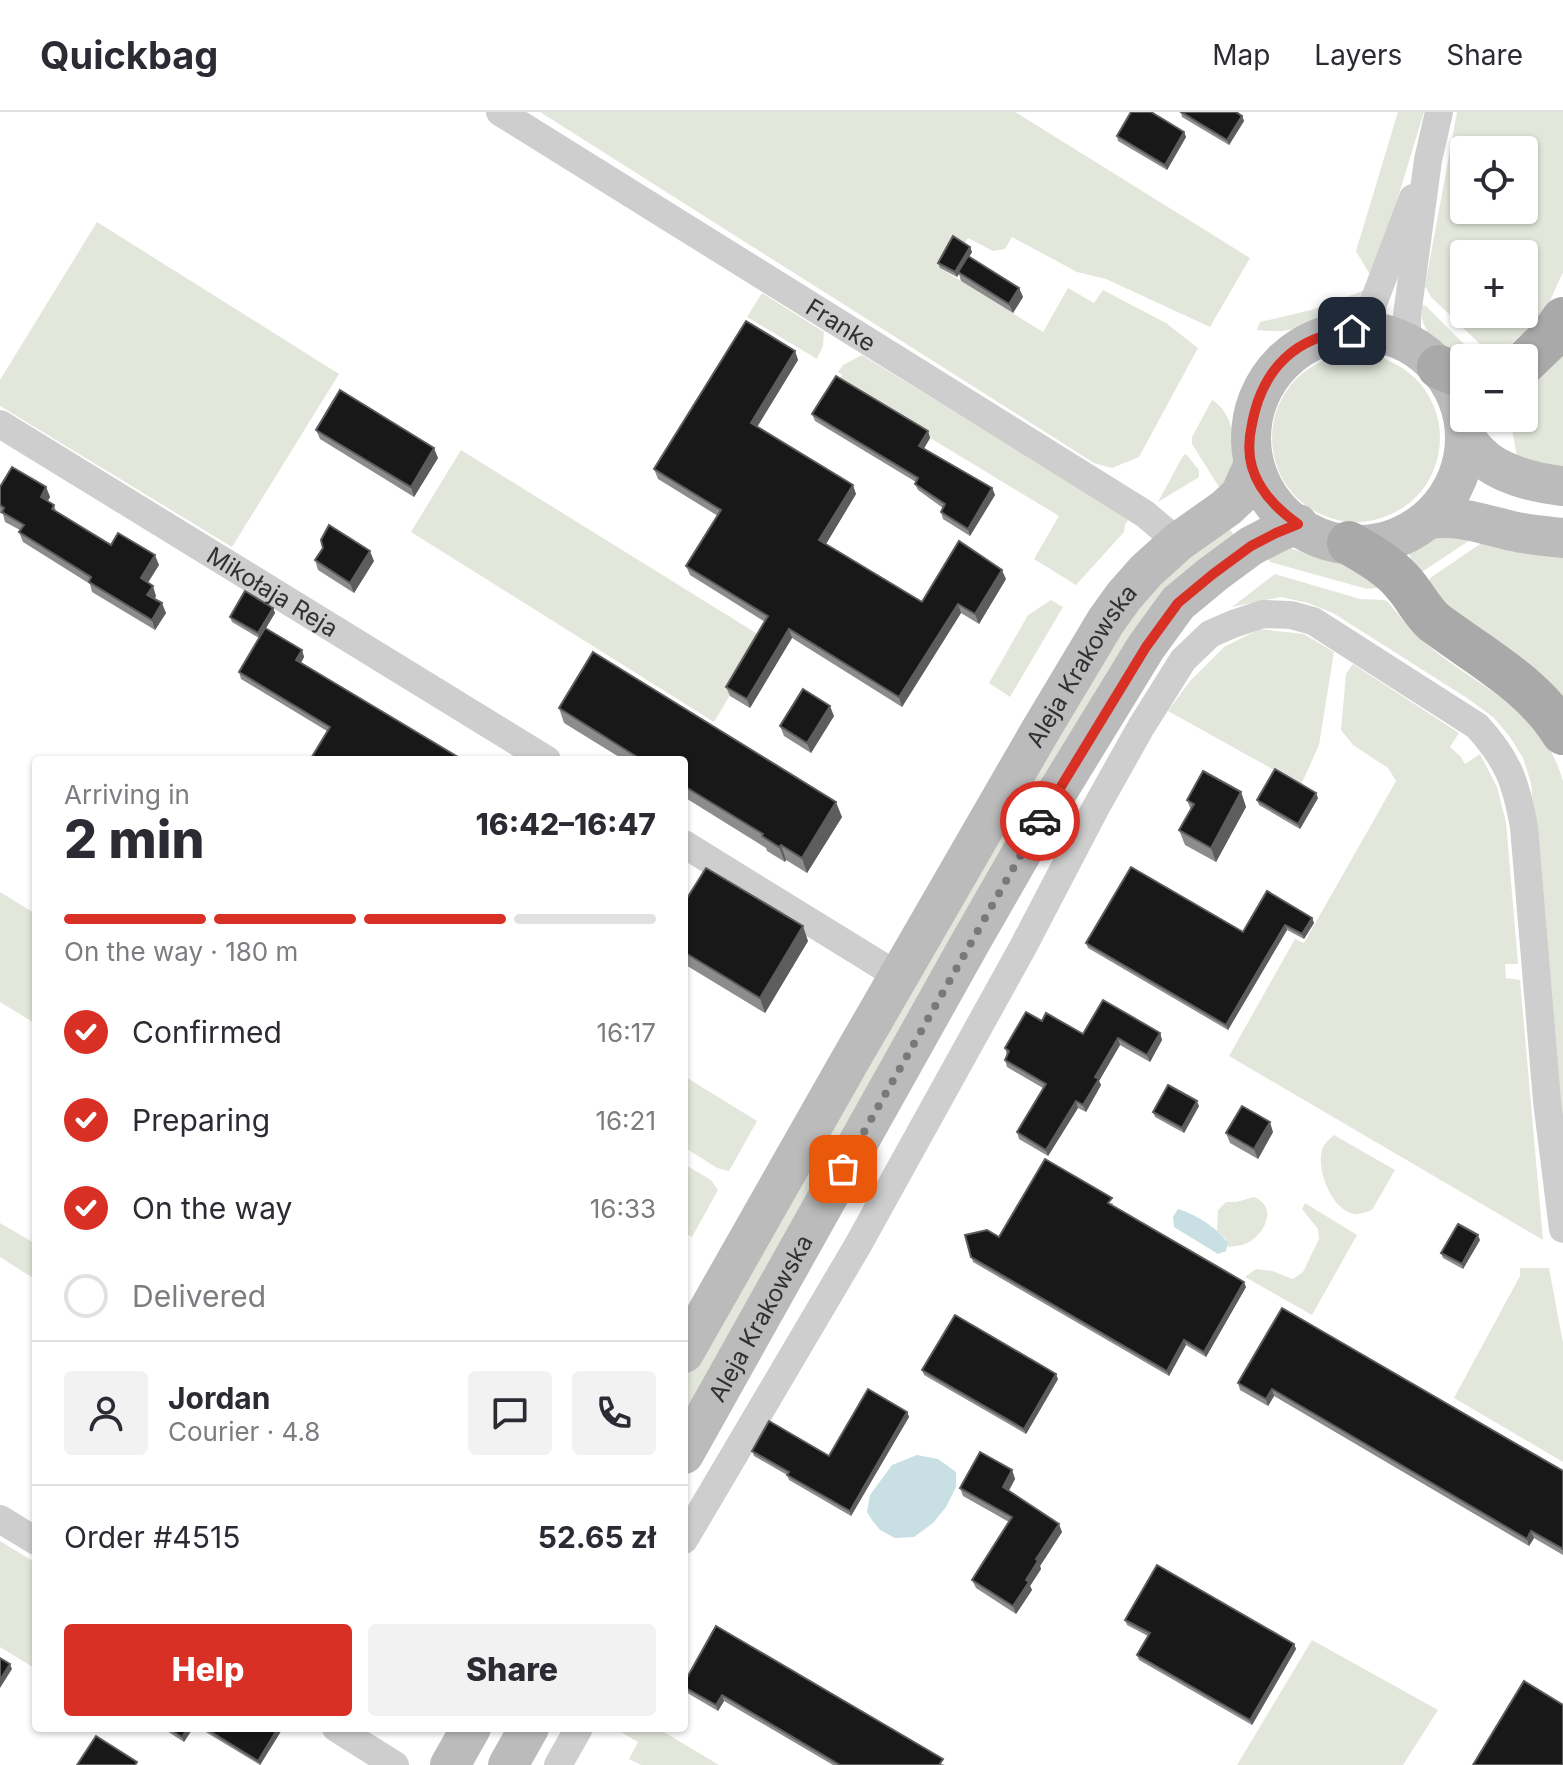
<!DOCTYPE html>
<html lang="en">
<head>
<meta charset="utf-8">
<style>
	:root { --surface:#fff; --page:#f2f2f3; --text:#2b2b33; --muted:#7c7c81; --line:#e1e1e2; --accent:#d93025 }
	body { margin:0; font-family:Inter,sans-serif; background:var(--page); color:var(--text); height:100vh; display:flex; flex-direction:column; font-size:30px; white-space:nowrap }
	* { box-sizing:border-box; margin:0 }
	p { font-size:26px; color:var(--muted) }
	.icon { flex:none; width:44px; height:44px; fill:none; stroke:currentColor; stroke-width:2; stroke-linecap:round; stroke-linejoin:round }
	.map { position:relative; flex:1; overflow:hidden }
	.drawer { position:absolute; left:32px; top:644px; width:656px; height:976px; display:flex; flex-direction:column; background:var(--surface); border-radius:8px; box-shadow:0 2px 6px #0004 }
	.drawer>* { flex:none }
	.controls { position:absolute; left:1450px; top:24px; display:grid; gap:16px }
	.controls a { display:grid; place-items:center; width:88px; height:88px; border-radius:8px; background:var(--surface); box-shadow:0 2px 6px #0004; font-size:40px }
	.pin { position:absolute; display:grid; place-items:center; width:68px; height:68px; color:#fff; margin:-34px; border-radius:16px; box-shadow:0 4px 12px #0006 }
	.courier { position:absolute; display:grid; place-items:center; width:80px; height:80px; margin:-40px; border:6px solid #d93025; border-radius:50%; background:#fff; color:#222; box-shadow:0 2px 10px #0007 }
	.overview em { font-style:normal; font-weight:800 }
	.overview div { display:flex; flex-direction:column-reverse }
	.overview { display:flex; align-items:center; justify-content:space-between; height:136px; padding:0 32px }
	h1 { font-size:52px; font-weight:800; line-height:60px }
	.bar { display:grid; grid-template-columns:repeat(4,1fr); gap:12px 8px; align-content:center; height:96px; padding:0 32px }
	.bar i { height:10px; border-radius:6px; background:var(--line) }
	.bar .selected { background:var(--accent) }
	.bar p { grid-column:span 4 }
	.line { display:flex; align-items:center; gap:20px; padding:0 32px; border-top:2px solid var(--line) }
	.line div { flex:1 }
	.round { display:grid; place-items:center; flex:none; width:84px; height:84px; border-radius:8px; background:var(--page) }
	ol { padding:0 32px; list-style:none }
	li { display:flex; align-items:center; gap:24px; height:88px }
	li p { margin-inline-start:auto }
	li .icon { padding:8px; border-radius:50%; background:var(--accent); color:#fff; stroke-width:4 }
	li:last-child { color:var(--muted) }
	li i { width:44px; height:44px; border:4px solid var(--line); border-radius:50% }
	.action { display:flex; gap:16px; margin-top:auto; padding:16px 32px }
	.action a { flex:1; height:92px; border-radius:8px; background:var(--accent); color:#fff; font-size:32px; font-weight:800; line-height:92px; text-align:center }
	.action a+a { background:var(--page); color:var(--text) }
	header { display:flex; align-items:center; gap:48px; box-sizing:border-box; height:112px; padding:0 40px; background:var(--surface); border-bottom:2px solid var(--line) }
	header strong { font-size:38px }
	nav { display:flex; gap:44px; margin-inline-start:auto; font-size:28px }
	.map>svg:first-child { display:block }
	.green { fill:#e3e7db; fill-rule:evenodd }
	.water { fill:#c8dfe3 }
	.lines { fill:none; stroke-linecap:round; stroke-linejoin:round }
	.minor { stroke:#cecece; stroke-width:28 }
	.secondary { stroke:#bbb; stroke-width:40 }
	.primary { stroke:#a9a9a9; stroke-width:44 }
	.wall { fill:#8c8c8c }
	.shaded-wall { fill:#5d5d5d }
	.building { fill:#181818; stroke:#5d5d5d; stroke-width:2 }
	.done { stroke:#797979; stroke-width:8; stroke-dasharray:0 14.4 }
	.route { stroke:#d93025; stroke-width:10 }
	.labels { text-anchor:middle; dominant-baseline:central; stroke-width:8; stroke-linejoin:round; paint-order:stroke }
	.street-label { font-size:24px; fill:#313131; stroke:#fff }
</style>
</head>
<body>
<header>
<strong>Quickbag</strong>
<nav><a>Map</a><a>Layers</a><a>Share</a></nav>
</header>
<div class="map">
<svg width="1563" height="1653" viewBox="0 0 1563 1653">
	<rect width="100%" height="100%" fill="#fff"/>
	<g class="green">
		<polygon points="540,0 1015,0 1250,146 1210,215 1106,167 1077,160 1012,125 1005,137 993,139 968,126 963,134 955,130 940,156 1043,220 1068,176 1094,191 1103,178 1166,211 1198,236 1139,345 1112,356 1094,351"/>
		<polygon points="1398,0 1424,0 1374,164 1370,163 1356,139"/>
		<path d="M1457,0H1563V160L1549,191L1531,214L1503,239H1489L1481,233L1431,185L1425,174ZM1464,38H1524V98H1464ZM1464,142H1524V202H1464Z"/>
		<polygon points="97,110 339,262 232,435 0,294 0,268"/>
		<path d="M1365,178C1363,183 1360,191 1356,195C1348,202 1301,216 1289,218C1278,220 1268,219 1257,218L1260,210L1315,197Z"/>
		<polygon points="762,181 824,220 823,234 817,247 747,205"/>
		<path d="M1420,192L1426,194L1478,246C1452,246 1438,240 1426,217C1422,208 1419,201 1420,192Z"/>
		<polygon points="1563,239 1563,356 1517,345 1510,306 1524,306 1524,276"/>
		<circle cx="1356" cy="326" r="84"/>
		<polygon points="862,243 1129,407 1125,413 1124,420 1076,473 1034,447 1059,404 838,270 842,263 838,260 843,253"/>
		<path d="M1212,288C1234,300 1238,338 1231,360C1229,366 1224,372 1221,378L1192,332V325Z"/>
		<polygon points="461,338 764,526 714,610 411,420"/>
		<polygon points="1186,342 1199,358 1199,365 1158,390 1183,344"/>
		<polygon points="1227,413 1236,426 684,1311 684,1267 1136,490"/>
		<polygon points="1435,425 1473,426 1419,462 1415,463 1409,440 1411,437"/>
		<polygon points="1486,428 1563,441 1563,590 1452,504 1429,475 1430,466"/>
		<polygon points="1293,437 1314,444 1345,450 1384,475 1367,477 1270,450 1266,444 1275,439"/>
		<path d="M1275,462L1360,487L1384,488L1388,490C1404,510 1420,528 1440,543C1491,582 1543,600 1563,669V1035L1531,671L1523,646L1510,625L1494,606L1470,588L1333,501L1308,491L1281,485L1232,495Z"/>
		<polygon points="1051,488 1063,495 1010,585 989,571 1028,503"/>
		<polygon points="1260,517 1304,522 1334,540 1319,633 1301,673 1168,599 1190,569 1224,535"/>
		<polygon points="1353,552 1459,621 1450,635 1461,645 1465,652 1480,642 1497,675 1506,710 1518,852 1505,852 1506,866 1520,868 1543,1128 1229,944 1295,827 1304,831 1396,669 1388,656 1353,633 1341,618 1346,562"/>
		<polygon points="0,780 36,802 36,912 0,890"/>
		<polygon points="684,964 757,1009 729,1059 717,1056 684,1035"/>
		<path d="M1334,1023L1395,1058L1372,1098C1366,1100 1359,1103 1354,1102C1332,1098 1316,1058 1322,1038C1324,1031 1329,1028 1334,1023Z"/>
		<polygon points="684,1052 711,1068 718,1078 692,1125 684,1120"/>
		<path d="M1254,1085C1280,1095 1263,1127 1242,1133C1238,1134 1232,1134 1228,1135L1225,1126L1217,1119L1218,1098L1226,1090H1236Z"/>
		<polygon points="1305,1091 1357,1123 1312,1203 1245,1165 1256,1157 1272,1159 1293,1167 1303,1160 1319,1127 1318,1117 1302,1097"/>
		<polygon points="0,1111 36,1132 36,1168 0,1145"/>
		<polygon points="1520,1156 1549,1156 1563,1231 1563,1350 1454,1286 1520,1164"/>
		<polygon points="0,1429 36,1451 36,1557 0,1535"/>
		<polygon points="1312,1528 1438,1598 1403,1653 1237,1653"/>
		<polygon points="614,1616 657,1616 719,1653 641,1653 629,1647 638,1630"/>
	</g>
	<g class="water">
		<path d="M1178,1097C1197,1103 1216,1115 1228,1131L1226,1139L1218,1142L1174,1115L1173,1105Z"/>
		<polygon points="917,1343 938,1347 956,1360 956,1375 946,1395 933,1411 914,1425 895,1426 880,1418 872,1408 867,1400 870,1383 892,1353"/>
	</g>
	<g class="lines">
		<g class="minor">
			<path id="s1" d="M500,0L1145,402L1178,430"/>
			<polyline points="1352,219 1368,205 1413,86"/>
			<polyline points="1411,234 1407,217 1407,203 1428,48 1439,0"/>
			<path id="s2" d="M0,312L547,648"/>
			<polyline points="684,732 898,864"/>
			<polyline points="0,1407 36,1429"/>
			<path d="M684,1428L858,1133L1023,835L1095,697L1141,615L1183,548L1210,522L1233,512L1263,502L1291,503L1313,509L1477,614C1508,648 1516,670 1524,715L1547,989L1563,1117"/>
			<polyline points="336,1616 395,1653"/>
			<polyline points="558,1653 579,1616"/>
		</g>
		<g class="secondary">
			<circle cx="1358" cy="326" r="107"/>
			<path d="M1465,325C1469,330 1473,336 1478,341C1497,362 1535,371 1563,374"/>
			<path d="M1431,407C1460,403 1485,413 1512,419C1529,423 1546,424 1563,426"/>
			<path id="s3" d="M684,1241L848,952L1039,621L1106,509L1124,484L1146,459L1178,430L1226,396L1240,383L1252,356"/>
			<path id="s4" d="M684,1342L970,831L1045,700L1146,535L1178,491L1213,462L1251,434L1276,421L1298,412"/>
			<polyline points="450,1653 471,1616"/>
			<polyline points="508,1653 529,1616"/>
		</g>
		<g class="primary">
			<polyline points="1524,251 1549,227 1563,207"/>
			<polyline points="1439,255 1464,265"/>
			<path d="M1349,431C1370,443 1391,455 1406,474C1416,486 1422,499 1434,510C1479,544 1533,572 1563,621"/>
		</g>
	</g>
	<g class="wall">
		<polygon points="1181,0 1242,4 1244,9 1229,33 1182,5"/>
		<polygon points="1184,20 1186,25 1167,58 1118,29 1117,24"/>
		<polygon points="970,135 972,140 969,145 1019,176 1023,185 1013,201 961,169 959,162 957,165 940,156 938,151"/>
		<polygon points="795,239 798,248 757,315 856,382 826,432 922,490 1006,467 979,512 961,501 902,595 792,526 750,596 730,584 726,575 765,510 690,463 686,454 718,404 658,367 654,357"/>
		<polygon points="812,302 928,319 930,326 924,336 992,376 995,383 970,424 943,407 941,400 943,396 918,378 915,372 916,370 815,309"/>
		<polygon points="316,318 438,346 414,385 320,327"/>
		<polygon points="0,375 46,375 50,385 48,389 54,393 56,399 111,433 159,453 148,471 156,484 155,487 166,501 155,518 92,480 90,472 23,430 19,420 20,418 5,410 3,402 0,401"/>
		<polygon points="315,448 374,449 354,481 318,458"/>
		<polygon points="273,496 275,501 266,516 302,538 304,545 301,551 463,648 327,619 241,567 239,560 259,526 232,510 230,505"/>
		<polygon points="559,596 842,705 807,761 786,748 785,750 767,739 766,736 684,685 684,648 624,648 564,611"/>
		<polygon points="834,604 811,641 784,624 780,614"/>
		<polygon points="1241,680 1246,695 1216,750 1185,733 1179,718 1191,698 1187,688"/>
		<polygon points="1318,686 1300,717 1259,693 1257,688"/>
		<polygon points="684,791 808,829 765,901 684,852"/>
		<polygon points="1312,806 1314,811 1304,827 1287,818 1228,918 1088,836 1086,831 1243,820"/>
		<polygon points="1042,909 1083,922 1160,921 1162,928 1150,950 1120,933 1099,969 1101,973 1086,1000 1078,996 1048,1044 1019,1027 1017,1020 1043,976 1007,955 1005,948 1007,943 1005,936"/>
		<polygon points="1199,994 1184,1021 1155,1005 1153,1000"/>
		<polygon points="1273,1020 1258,1047 1230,1031 1226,1021"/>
		<polygon points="1113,1091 1112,1093 1246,1175 1206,1245 1186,1233 1169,1264 973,1150 965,1123 999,1125"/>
		<polygon points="1480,1128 1463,1157 1443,1146 1441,1141"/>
		<polygon points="1282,1196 1563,1359 1563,1443 1534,1426 1529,1434 1274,1284 1268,1294 1240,1278 1238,1271"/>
		<polygon points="922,1258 1058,1267 1026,1322 924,1263"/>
		<polygon points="907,1300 909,1305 851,1404 789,1368 787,1363 754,1344 752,1339 829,1344"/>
		<polygon points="1012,1358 1015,1367 1009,1379 1062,1420 1040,1454 1041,1457 1030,1474 1032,1478 1016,1502 976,1476 972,1468 1009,1410 963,1384 960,1376"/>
		<polygon points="1125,1508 1294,1532 1296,1537 1252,1613 1139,1548 1137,1543 1148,1524 1127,1513"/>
		<polygon points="684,1571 945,1653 833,1653 724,1589 718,1599 684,1579"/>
		<polygon points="162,1616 193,1616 184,1630"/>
		<polygon points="199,1616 283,1616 260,1653"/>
	</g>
	<g class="shaded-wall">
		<polygon points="1242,4 1244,9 1229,33 1227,28"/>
		<polygon points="1184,20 1186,25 1167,58 1165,53"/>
		<polygon points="970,135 972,140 957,165 955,160"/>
		<polygon points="1019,176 1023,185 1013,201 1009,192"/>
		<polygon points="795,239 798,248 754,320 751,311"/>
		<polygon points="928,319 930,326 922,340 919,334"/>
		<polygon points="434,336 438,346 414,385 411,375"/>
		<polygon points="853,373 856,382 823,437 819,428"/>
		<polygon points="46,375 50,385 44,395 41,385"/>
		<polygon points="992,376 995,383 970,424 968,417"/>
		<polygon points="370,439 374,449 354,481 350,471"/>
		<polygon points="155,443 159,453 144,476 141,466"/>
		<polygon points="1002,458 1006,467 979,512 975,502"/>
		<polygon points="153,474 156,484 151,492 147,483"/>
		<polygon points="162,491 166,501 155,518 152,508"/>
		<polygon points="958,492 961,501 902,595 899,585"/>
		<polygon points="273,496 275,501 260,526 258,521"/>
		<polygon points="789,517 792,526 750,596 747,587"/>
		<polygon points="302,538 304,545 299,554 296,548"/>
		<polygon points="830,594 834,604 811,641 807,631"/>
		<polygon points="1241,680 1246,695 1216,750 1211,736"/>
		<polygon points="1316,681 1318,686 1300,717 1298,712"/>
		<polygon points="836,690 842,705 807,761 802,746"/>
		<polygon points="781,733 786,748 785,750 779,735"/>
		<polygon points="1312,806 1314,811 1304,827 1302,822"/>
		<polygon points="1285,813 1287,818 1228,918 1226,913"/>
		<polygon points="803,814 808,829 765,901 760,886"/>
		<polygon points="1160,921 1162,928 1150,950 1147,943"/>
		<polygon points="1118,926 1120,933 1099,969 1101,973 1086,1000 1083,993 1095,965"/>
		<polygon points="1076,989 1078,996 1048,1044 1046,1038"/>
		<polygon points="1197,989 1199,994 1184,1021 1182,1016"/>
		<polygon points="1270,1010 1273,1020 1258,1047 1254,1037"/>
		<polygon points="1478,1123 1480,1128 1463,1157 1462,1152"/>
		<polygon points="1244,1170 1246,1175 1206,1245 1204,1240"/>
		<polygon points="1184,1228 1186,1233 1169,1264 1167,1259"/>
		<polygon points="1056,1262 1058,1267 1026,1322 1024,1317"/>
		<polygon points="1272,1277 1274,1284 1268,1294 1266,1287"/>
		<polygon points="907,1300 909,1305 851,1404 850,1399"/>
		<polygon points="1012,1358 1015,1367 1006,1383 1003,1375"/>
		<polygon points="1059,1412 1062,1420 1040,1454 1041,1457 1030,1474 1032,1478 1016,1502 1013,1494 1036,1447"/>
		<polygon points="1531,1419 1534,1426 1529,1434 1527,1427"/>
		<polygon points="1294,1532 1296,1537 1252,1613 1250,1608"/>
		<polygon points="10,1552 12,1557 0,1576 0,1568"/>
		<polygon points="722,1583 724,1589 718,1599 716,1593"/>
		<polygon points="188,1616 193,1616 184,1630 182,1625"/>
		<polygon points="278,1616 283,1616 260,1653 258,1649"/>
	</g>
	<g class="building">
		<polygon points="1131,0 1151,0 1184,20 1165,53 1117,24"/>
		<polygon points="1181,0 1236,0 1242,4 1227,28"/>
		<polygon points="953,124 970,135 955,160 938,151"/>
		<polygon points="968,144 1019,176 1009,192 958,160"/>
		<polygon points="746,209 795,239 751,311 853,373 819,428 922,490 959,429 1002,458 975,502 958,492 899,585 789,517 747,587 726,575 768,504 686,454 721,398 654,357"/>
		<polygon points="836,264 928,319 919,334 992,376 968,417 941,400 945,392 915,372 918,366 812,302"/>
		<polygon points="340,278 434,336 411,375 316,318"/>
		<polygon points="12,355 46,375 41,385 54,393 52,397 111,433 118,421 155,443 141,466 153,474 147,483 162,491 152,508 89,470 91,465 19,420 24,413 2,400 4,396 0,393 0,375"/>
		<polygon points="329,413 370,439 350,471 315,448 323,436 321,428"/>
		<polygon points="245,479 273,496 258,521 230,505"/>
		<polygon points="265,516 302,538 296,548 463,648 310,648 330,615 239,560"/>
		<polygon points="593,540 836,690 802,746 781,733 779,735 762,724 763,722 684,674 684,648 642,648 559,596"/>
		<polygon points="803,577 830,594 807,631 780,614"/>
		<polygon points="1275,657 1316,681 1298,712 1257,688"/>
		<polygon points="1203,659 1241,680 1211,736 1179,718 1194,692 1187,688"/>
		<polygon points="1131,755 1243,820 1267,779 1312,806 1302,822 1285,813 1226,913 1086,831"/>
		<polygon points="706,756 803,814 760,886 684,840 684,791"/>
		<polygon points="1103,888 1160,921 1147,943 1118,926 1095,965 1099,967 1083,993 1076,989 1046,1038 1017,1020 1046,972 1005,948 1009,939 1005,936 1026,900 1042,909 1046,901 1083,922"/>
		<polygon points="1168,973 1197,989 1182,1016 1153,1000"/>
		<polygon points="1242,994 1270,1010 1254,1037 1226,1021"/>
		<polygon points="1045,1047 1112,1086 1108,1091 1244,1170 1204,1240 1184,1228 1167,1259 971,1145 965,1123 987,1118 999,1125"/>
		<polygon points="1458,1112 1478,1123 1462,1152 1441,1141"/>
		<polygon points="1282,1196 1563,1359 1563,1437 1531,1419 1527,1427 1272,1277 1266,1287 1238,1271"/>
		<polygon points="955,1203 1056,1262 1024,1317 922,1258"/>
		<polygon points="868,1277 907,1300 850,1399 787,1363 789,1360 752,1339 769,1309 829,1344"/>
		<polygon points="980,1340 1012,1358 1003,1375 1059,1412 1036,1447 1038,1449 1026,1468 1029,1470 1013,1494 972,1468 1012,1405 960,1376"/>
		<polygon points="1157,1453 1294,1532 1250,1608 1137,1543 1150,1521 1125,1508"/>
		<polygon points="716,1514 943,1647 939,1653 840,1653 722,1583 716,1593 684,1575 684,1571"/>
		<polygon points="0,1546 10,1552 0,1568"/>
		<polygon points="1524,1569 1563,1593 1563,1653 1473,1653"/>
		<polygon points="168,1616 188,1616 182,1625"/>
		<polygon points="205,1616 278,1616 258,1649"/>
		<polygon points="96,1624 137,1650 135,1653 77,1653"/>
	</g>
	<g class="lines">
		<polyline class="done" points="843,1057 1040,709"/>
		<path class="route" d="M1040,709L1146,535L1178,491L1213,462L1251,434L1276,421L1298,412C1278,398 1259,379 1252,355C1248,341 1249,325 1252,312C1262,258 1295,223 1352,219"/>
	</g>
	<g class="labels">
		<g class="street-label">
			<text stroke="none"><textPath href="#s1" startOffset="402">Franke</textPath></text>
			<text stroke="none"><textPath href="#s2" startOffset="320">Mikołaja Reja</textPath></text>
			<text stroke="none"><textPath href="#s3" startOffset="794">Aleja Krakowska</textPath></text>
			<text stroke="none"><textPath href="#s4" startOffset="156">Aleja Krakowska</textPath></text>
		</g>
	</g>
</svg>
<div class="controls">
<a><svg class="icon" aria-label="locate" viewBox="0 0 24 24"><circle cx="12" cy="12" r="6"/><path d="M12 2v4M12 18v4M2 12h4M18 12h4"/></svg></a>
<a>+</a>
<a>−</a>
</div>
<div class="pin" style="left:843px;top:1057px;background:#ea580c"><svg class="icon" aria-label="bag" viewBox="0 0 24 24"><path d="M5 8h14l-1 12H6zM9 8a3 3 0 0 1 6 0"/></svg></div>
<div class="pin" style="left:1352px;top:219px;background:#1f2937"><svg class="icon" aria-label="home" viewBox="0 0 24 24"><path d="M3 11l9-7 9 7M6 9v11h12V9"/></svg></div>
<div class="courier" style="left:1040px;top:709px"><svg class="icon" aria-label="car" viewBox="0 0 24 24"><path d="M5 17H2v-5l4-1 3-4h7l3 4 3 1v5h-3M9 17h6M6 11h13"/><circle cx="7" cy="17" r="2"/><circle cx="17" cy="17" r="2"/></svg></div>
<section class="drawer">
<div class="overview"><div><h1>2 min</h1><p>Arriving in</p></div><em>16:42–16:47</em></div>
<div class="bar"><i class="selected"></i><i class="selected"></i><i class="selected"></i><i></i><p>On the way · 180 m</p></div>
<ol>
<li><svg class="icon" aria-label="check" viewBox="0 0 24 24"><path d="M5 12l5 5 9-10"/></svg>Confirmed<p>16:17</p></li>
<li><svg class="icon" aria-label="check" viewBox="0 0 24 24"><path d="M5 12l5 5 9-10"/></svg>Preparing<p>16:21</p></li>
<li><svg class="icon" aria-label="check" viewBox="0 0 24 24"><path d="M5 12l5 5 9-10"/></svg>On the way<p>16:33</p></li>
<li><i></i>Delivered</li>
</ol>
<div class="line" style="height:144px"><a class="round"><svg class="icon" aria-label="person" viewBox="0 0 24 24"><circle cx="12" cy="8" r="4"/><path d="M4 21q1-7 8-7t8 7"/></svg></a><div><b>Jordan</b><p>Courier · 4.8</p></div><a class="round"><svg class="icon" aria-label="chat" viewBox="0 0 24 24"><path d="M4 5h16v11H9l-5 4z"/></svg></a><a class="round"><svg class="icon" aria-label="phone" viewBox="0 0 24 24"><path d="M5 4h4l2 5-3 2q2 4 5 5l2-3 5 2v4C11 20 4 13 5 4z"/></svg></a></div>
<div class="line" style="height:104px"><div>Order #4515</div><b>52.65 zł</b></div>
<div class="action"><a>Help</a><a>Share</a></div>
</section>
</div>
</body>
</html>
